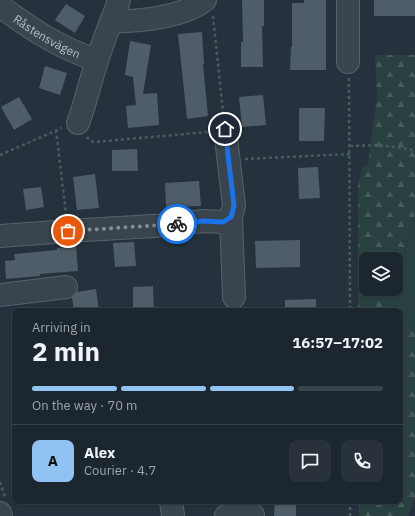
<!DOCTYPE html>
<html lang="en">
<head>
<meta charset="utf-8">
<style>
	:root { --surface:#1c262e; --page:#29323a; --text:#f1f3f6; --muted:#a0a5aa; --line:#3a434a; --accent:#90c2f2 }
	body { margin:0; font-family:"IBM Plex Sans",sans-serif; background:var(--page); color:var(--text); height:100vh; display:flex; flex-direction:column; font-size:15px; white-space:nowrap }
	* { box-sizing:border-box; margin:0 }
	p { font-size:13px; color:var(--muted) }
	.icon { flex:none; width:22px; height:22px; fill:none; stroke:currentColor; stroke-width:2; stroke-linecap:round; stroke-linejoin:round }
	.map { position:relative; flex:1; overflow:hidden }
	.details { position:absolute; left:12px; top:308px; width:391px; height:196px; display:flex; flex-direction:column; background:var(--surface); border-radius:8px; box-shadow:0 1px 3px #0004,0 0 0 1px var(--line) }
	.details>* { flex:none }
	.fabs { position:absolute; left:359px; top:252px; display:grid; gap:8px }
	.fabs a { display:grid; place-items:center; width:44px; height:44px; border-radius:8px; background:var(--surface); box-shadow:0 1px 3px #0004,0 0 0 1px var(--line); font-size:20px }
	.pin { position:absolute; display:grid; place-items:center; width:34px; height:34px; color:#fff; margin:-17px; border:2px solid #fff; border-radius:50%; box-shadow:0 1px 4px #0007 }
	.courier { position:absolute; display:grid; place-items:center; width:40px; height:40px; margin:-20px; border:3px solid #1a73e8; border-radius:50%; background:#fff; color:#222; box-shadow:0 1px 5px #0007 }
	.head em { font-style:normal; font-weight:700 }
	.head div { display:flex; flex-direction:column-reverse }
	.head { display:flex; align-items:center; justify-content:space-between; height:68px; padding:0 20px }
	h1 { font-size:26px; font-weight:700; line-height:30px }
	.bar { display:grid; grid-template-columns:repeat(4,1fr); gap:6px 4px; align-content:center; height:48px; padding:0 20px }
	.bar i { height:5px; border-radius:3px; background:var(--line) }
	.bar .on { background:var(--accent) }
	.bar p { grid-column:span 4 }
	.line { display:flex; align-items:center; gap:10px; padding:0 20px; border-top:1px solid var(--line) }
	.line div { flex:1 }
	.round { display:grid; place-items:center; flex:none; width:42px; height:42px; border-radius:8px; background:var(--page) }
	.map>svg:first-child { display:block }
	.forest { fill:url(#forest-firs) }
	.garden { fill:#28403f }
	.building { fill:#4e5d68 }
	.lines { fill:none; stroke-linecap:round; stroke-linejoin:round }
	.minor-casing { stroke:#57626b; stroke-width:24 }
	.path { stroke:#475c5c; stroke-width:2.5; stroke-dasharray:3 3; stroke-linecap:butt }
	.minor { stroke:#39444d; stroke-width:22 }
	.done { stroke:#838e97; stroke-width:4; stroke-dasharray:0 7.2 }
	.route { stroke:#1a73e8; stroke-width:5 }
	.labels { text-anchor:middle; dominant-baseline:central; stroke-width:3; stroke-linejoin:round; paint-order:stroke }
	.street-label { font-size:12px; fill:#b5bfc8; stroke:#1e2932 }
</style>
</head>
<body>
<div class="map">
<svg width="415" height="516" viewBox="0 0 415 516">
	<defs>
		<pattern id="forest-firs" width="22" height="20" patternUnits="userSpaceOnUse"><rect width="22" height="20" fill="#28403f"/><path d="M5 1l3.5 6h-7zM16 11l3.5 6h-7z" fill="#455a59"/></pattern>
	</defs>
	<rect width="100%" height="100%" fill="#25323d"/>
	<g class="forest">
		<polygon points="375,55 415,55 415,214 396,286 396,259 366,259 366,289 395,289 390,311 358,311 358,184 362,168 368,164 377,97"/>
		<polygon points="400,323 415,327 415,499 413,502 408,516 359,516 359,501 400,501"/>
	</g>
	<polygon class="garden" points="415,214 415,327 400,323 400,311 390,311"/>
	<g class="building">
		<polygon points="242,0 264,0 264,26 262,26 263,67 241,67 241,42 243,42"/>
		<polygon points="304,0 326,0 326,70 290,70 291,47 292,47 292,3 304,3"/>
		<rect x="374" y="0" width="41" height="16"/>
		<polygon points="66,4 85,16 75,33 55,20"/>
		<polygon points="202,32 204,64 203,64 208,116 187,119 178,34"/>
		<polygon points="130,41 151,45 143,94 157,93 159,125 128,128 126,106 136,105 133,77 125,75"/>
		<polygon points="45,66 67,73 60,95 39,88"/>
		<polygon points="263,95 266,125 242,127 239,97"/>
		<polygon points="19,97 32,119 14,130 1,107"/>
		<polygon points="299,108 325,108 324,141 299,141"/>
		<polygon points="137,149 138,171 112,171 112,150"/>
		<polygon points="318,167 320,198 299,199 298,168"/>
		<polygon points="95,174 99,208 77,210 73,177"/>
		<polygon points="199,181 201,206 166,207 165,183"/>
		<polygon points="41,187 44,207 26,210 23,189"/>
		<polygon points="300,240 300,267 256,268 255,241"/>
		<polygon points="134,242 136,266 115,267 113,243"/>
		<polygon points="76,246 78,271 40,274 40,276 6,279 5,261 15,260 14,254 57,250 57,248"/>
		<polygon points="153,286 154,311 133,311 133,287"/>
		<polygon points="96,289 99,311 74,311 72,297 77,292"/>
		<polygon points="316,299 316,311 285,311 285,300"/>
		<polygon points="275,501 296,501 296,516 274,516"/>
	</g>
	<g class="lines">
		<g class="minor-casing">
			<g id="minor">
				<polyline points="348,0 348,62"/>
				<path id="s1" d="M0,6C31,29 61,49 97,60"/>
				<path d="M112,21C139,22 184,17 205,0"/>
				<path d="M78,123C86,102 90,81 97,61C103,40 112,21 119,0"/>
				<polyline points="225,129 234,206 231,217 234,297"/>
				<polyline points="0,236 68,231 170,225 203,221 223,222 231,217"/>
				<polyline points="0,295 66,287"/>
				<polyline points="171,501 173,516"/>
				<polyline points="0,513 1,516"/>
				<polyline points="226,516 253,515"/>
			</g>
		</g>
		<g class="path">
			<polyline points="213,16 223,112"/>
			<polyline points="349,78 350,311"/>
			<polyline points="56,130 66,214"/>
			<polyline points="87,137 89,140 94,142 208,132"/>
			<polyline points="350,146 379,145 415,150"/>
			<polyline points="0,155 62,128"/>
			<polyline points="245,159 350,154"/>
			<polyline points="0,482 5,497"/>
			<polyline points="350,501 350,516"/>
		</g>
		<use href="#minor" class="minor"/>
	</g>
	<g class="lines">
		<polyline class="done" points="68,231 177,224"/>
		<polyline class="route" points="177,224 203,221 223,222 231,217 234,206 225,129"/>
	</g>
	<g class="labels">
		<g class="street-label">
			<text stroke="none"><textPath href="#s1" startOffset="56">Råstensvägen</textPath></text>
		</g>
	</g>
</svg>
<div class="fabs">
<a><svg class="icon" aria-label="layers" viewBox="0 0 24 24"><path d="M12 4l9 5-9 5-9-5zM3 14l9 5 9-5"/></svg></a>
</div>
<div class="pin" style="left:68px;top:231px;background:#ea580c"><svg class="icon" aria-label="bag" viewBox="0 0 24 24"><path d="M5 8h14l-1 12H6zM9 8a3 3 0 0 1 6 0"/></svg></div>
<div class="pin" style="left:225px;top:129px;background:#1f2937"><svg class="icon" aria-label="home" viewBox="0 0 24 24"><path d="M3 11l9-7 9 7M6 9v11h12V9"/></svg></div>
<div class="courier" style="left:177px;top:224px"><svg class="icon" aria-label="bike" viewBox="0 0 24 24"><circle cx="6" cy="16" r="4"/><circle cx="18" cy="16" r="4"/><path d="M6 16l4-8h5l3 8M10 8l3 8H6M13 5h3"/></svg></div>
<section class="details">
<div class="head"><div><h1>2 min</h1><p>Arriving in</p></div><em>16:57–17:02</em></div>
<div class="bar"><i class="on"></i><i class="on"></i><i class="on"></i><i></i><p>On the way · 70 m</p></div>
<div class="line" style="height:72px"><b class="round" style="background:var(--accent);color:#111">A</b><div><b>Alex</b><p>Courier · 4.7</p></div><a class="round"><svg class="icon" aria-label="chat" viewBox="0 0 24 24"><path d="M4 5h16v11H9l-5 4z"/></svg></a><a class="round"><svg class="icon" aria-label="phone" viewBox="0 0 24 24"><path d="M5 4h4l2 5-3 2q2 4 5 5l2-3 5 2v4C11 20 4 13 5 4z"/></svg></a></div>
</section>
</div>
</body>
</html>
